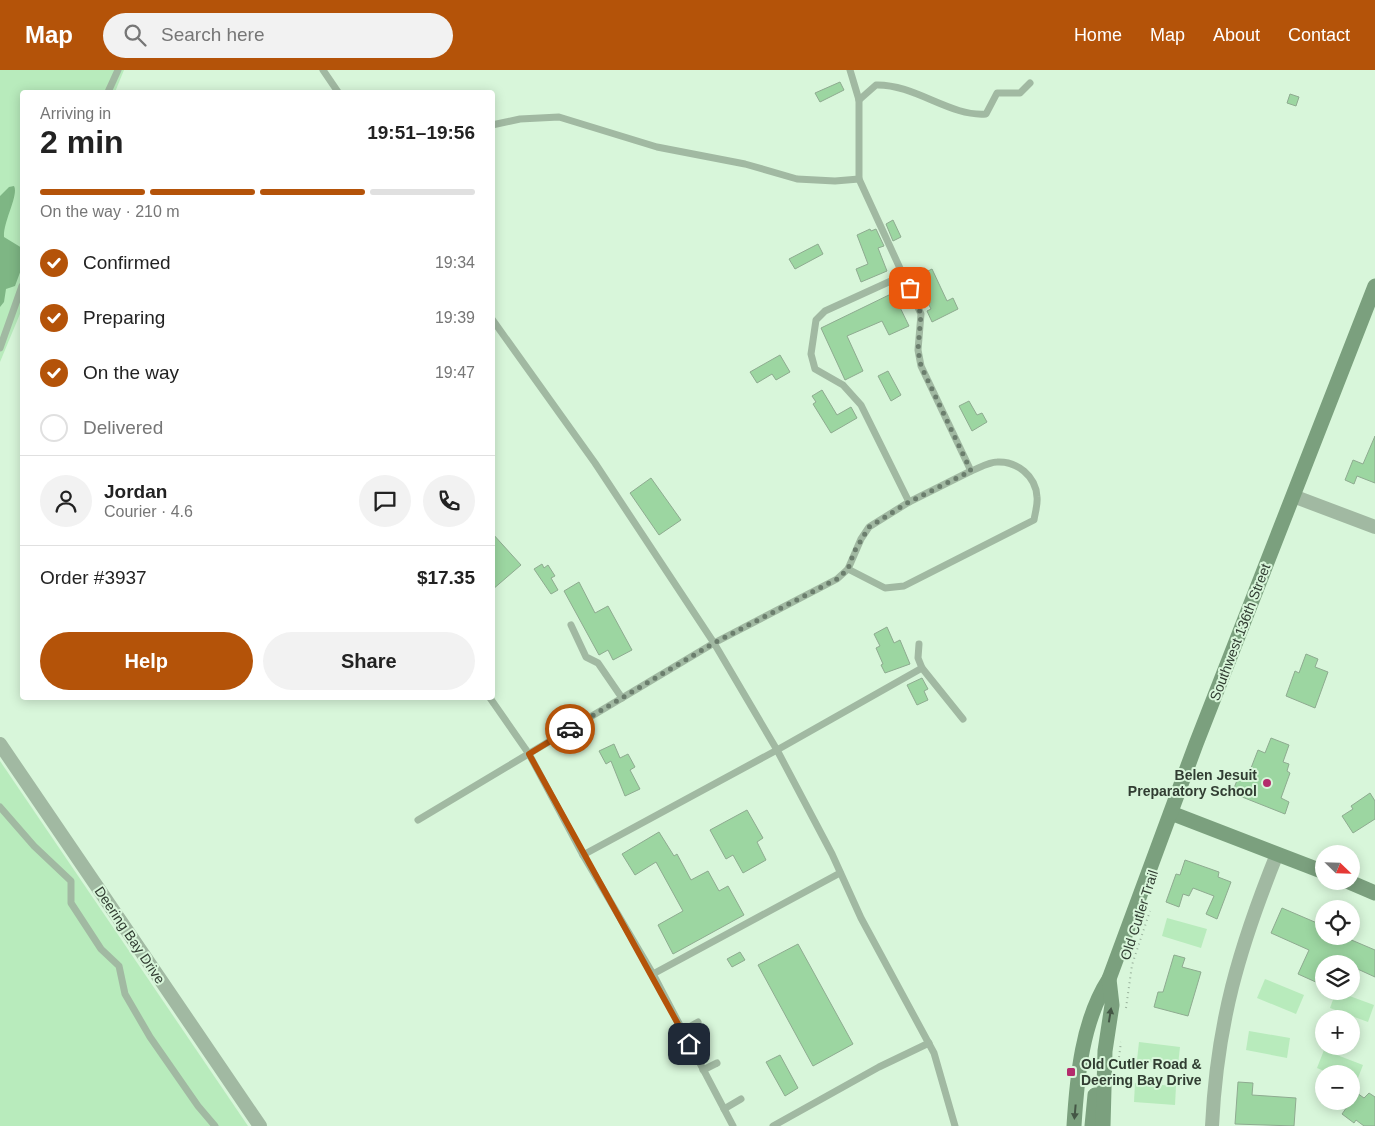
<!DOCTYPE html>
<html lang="en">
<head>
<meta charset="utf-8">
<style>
	:root { --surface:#fff; --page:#f2f2f2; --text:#222; --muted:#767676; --line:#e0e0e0; --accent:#b45309 }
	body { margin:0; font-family:Helvetica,sans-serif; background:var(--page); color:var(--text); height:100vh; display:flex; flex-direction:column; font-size:19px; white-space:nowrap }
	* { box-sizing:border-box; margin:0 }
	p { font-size:16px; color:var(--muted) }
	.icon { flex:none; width:28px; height:28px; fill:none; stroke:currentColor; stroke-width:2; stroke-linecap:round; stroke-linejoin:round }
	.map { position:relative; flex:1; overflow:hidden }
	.details { position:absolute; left:20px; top:20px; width:475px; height:610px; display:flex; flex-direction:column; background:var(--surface); border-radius:5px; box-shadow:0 2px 12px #0003 }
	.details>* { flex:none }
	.needle { width:32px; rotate:113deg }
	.fabs { position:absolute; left:1315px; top:775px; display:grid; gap:10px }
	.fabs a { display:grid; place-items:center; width:45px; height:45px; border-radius:50%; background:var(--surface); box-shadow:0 2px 12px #0003; font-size:25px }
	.pin { position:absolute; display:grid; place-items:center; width:42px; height:42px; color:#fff; margin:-21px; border-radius:10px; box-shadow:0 2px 8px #0006 }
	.courier { position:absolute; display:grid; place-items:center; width:50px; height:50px; margin:-25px; border:4px solid #b45309; border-radius:50%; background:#fff; color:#222; box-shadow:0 1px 6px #0007 }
	.summary em { font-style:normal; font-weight:700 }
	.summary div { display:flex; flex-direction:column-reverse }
	.summary { display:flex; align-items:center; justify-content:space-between; height:85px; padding:0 20px }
	h1 { font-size:32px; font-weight:700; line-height:38px }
	.bar { display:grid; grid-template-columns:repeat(4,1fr); gap:8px 5px; align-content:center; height:60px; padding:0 20px }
	.bar i { height:6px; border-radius:4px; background:var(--line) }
	.bar .selected { background:var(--accent) }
	.bar p { grid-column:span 4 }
	.line { display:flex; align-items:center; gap:12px; padding:0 20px; border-top:1px solid var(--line) }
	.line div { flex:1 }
	.round { display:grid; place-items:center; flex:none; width:52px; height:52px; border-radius:26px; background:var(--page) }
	ol { padding:0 20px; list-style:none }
	li { display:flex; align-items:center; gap:15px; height:55px }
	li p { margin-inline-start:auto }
	li .icon { padding:5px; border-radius:50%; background:var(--accent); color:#fff; stroke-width:4 }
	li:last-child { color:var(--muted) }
	li i { width:28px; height:28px; border:2px solid var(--line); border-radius:50% }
	.cta { display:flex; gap:10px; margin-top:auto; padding:10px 20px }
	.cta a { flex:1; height:58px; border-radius:30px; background:var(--accent); color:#fff; font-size:20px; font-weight:700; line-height:58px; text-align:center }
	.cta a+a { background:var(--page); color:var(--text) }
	header { display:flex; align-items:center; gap:30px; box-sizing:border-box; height:70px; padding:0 25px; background:var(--accent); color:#fff }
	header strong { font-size:24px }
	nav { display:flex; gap:28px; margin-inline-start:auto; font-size:18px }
	.search { width:350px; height:45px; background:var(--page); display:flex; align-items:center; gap:12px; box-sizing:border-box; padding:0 18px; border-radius:28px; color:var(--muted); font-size:19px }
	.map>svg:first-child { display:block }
	.green { fill:#b8ebbc }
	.water { fill:#7eb684 }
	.building { fill:#9cd6a1; stroke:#8eab90 }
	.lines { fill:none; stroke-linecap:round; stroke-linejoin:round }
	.path { stroke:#9ab29c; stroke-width:2; stroke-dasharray:1 4; stroke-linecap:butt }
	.lane { stroke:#a1b9a2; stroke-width:7 }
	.street { stroke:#a1b9a2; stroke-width:14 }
	.secondary { stroke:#7ba07e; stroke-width:15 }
	.oneway { fill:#445645 }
	.done { stroke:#6b7e6d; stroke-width:5; stroke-dasharray:0 9 }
	.route { stroke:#b45309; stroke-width:6 }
	.poi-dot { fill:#b42c6c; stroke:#d8f6da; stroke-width:2 }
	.labels { text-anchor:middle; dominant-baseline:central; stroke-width:4; stroke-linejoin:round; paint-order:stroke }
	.street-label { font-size:14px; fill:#313d32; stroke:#d8f6da }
	.poi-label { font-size:14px; font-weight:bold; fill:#313d32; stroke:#d8f6da; text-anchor:end }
</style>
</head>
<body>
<header>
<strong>Map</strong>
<div class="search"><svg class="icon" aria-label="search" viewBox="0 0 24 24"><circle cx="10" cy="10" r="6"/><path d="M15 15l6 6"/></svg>Search here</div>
<nav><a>Home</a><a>Map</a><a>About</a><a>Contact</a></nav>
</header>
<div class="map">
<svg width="1375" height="1056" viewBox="0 0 1375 1056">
	<rect width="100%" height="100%" fill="#d8f6da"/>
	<g class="green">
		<polygon points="0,0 124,0 115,22 22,22 22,239 0,292"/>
		<polygon points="0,691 248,1056 0,1056"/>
		<polygon points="1167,848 1207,859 1201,878 1162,866"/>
		<polygon points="1265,909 1304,925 1296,944 1257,928"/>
		<polygon points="1336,921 1374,935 1368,952 1330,938"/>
		<polygon points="1249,961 1290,968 1287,988 1246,980"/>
		<polygon points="1139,972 1180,977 1178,995 1137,990"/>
		<polygon points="1324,980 1363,995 1356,1013 1351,1012 1351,1004 1331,1004 1317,998"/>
		<polygon points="1135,1013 1176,1016 1175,1035 1134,1032"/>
	</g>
	<path class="water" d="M14,116C19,125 3,152 4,167L22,178V197L15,216L6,219L4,232L0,237V126L9,117Z"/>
	<g class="building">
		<polygon points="840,12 844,20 820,32 815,23"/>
		<polygon points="1290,24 1299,27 1296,36 1287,33"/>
		<polygon points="893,150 901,167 893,171 886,154"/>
		<polygon points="870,159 871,161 876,159 884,176 878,178 887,201 861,212 856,199 868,194 857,165"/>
		<polygon points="818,174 823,184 795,199 789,189"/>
		<polygon points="932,199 947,231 953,228 958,239 932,252 927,241 931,239 918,213 927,208 924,203"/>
		<polygon points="893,223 909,256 889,265 882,251 847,266 863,301 845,310 821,258"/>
		<polygon points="780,285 790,302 776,310 772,304 757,313 750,302"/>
		<polygon points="888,301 901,325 891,331 878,306"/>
		<polygon points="822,320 837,345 851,337 857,348 831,363 813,334 816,332 812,326"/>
		<polygon points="969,331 977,345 982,343 987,352 972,361 959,336"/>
		<polygon points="1375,366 1375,413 1357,406 1354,414 1345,410 1353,390 1363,394"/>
		<polygon points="651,408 681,450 659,465 630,423"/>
		<polygon points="492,463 521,495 492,520"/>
		<polygon points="542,494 544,498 548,495 555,506 551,508 558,520 551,524 534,499"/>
		<polygon points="579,512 595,543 608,536 632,580 613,590 608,580 599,585 564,521"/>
		<polygon points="887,557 894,573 900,570 910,594 885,603 881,595 883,594 876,578 880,576 874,564"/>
		<polygon points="1306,584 1318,589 1315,597 1328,602 1315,638 1286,626 1295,601 1299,603"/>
		<polygon points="922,608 928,619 924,621 928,630 917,635 907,615"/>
		<polygon points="1271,668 1289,675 1283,692 1289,694 1287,701 1290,703 1281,728 1289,732 1285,744 1232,723 1238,708 1246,711 1258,680 1265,683"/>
		<polygon points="614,674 620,688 628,684 635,697 630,700 640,719 625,726 611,691 606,694 599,681"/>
		<polygon points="1370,723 1375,731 1375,749 1353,763 1342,746 1353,739 1351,736"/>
		<polygon points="747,740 763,768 757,772 766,790 743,803 733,785 726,789 710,760"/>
		<polygon points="659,762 674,786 677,784 691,810 708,801 719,821 728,816 744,845 673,884 658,855 683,841 656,792 635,805 622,784"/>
		<polygon points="1185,790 1219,802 1218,807 1231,812 1217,849 1206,844 1214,826 1193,818 1189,826 1183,824 1179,837 1166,832 1176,804 1180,805"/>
		<polygon points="1282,838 1324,856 1324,866 1342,866 1375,880 1375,907 1351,896 1351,894 1324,894 1318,913 1298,904 1309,880 1271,863"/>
		<polygon points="798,874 853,974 813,996 758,895"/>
		<polygon points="740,882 745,890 732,897 727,889"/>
		<polygon points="1174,885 1185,888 1182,897 1201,902 1188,946 1154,937 1158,922 1163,922"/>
		<polygon points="780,985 798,1018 785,1026 766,992"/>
		<polygon points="1238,1012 1253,1013 1252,1025 1296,1028 1294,1056 1235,1054"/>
		<polygon points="1357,1023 1364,1028 1369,1023 1375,1027 1375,1056 1364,1056 1356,1050 1354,1053 1342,1044"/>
	</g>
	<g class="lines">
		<g class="path">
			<polyline points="1126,938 1132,895 1150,841"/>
			<polyline points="1119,987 1121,972"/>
		</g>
		<g class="lane">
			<polyline points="323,0 338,22"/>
			<polyline points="108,22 118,0"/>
			<path d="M859,30L876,15C915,14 950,47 986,44L997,23H1020L1030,13"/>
			<polyline points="492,55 520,49 559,47 657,77 745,94 797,109 835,111 859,109"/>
			<polyline points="904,205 825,241 816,250 811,284 815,299 843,315 861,335 909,432"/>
			<polyline points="492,249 595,393 714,573 777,680 832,784 861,848 934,983 955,1056"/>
			<polyline points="0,278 22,216"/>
			<path d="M848,499L885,518L904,516L1034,450C1035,443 1038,434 1037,427C1036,406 1017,391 997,392C989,392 979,398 971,401L921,296L918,280L921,244L859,109V30L850,0"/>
			<polyline points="571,555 586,587 598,593 622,628"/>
			<polyline points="919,574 918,588 922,598"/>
			<polyline points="490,628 529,684 583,785 653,904 733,1056"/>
			<polyline points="0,737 34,776 71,811 71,833 101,879 119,896 125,924 150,967 198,1036 215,1056"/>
			<polyline points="418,750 714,573 837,509 848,499 861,469 869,457 909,432 971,401"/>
			<polyline points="583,785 777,680 922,598 963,649"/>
			<polyline points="653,904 840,803"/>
			<polyline points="682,961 698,952"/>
			<polyline points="703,1000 717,993"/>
			<polyline points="724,1039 741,1029"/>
			<polyline points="773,1056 879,997 929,973"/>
		</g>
		<g class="street">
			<polyline points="1293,426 1375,457"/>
			<polyline points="0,674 260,1056"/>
			<path d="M1212,1056C1217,953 1239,878 1277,784"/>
		</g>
		<g class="secondary">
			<polyline points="1171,743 1324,802"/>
			<polyline points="1347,811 1375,823"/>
			<path d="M1074,1056C1077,1007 1082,951 1109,909L1196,674L1375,216"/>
			<polyline points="1092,1056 1095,1025"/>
			<polyline points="1103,1056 1105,981 1112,935 1109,909"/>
		</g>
	</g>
	<defs><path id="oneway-solid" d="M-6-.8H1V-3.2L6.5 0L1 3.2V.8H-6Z" transform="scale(1.25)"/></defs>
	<g class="oneway">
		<use href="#oneway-solid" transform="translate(1110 945) rotate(-81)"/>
		<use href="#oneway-solid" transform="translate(1075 1042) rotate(95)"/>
	</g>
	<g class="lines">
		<polyline class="done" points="570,659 714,573 837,509 848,499 854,482 869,457 909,432 971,401 921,296 918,280 921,244 910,218"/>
		<polyline class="route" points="570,659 529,684 689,974"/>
	</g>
	<g class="poi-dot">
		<circle cx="1267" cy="713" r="5"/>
		<rect x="1066" y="997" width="10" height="10" rx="2.5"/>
	</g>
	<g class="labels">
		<g class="street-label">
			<text transform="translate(1240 562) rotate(-69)">Southwest 136th Street</text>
			<text transform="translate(1139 845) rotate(-72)">Old Cutler Trail</text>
			<text transform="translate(130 865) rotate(56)">Deering Bay Drive</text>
		</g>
		<g class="poi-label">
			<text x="1257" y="705">Belen Jesuit<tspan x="1257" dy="16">Preparatory School</tspan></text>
			<text x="1081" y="994" text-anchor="start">Old Cutler Road &amp;<tspan x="1081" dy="16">Deering Bay Drive</tspan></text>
		</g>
	</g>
</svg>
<div class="fabs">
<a><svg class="needle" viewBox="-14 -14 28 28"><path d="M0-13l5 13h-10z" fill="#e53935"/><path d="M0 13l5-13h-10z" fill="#767676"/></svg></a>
<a><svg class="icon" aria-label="locate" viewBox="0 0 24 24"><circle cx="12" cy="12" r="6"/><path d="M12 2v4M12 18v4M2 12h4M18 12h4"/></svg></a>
<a><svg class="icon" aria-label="layers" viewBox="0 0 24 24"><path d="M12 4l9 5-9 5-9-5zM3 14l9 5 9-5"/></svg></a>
<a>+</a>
<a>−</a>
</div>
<div class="pin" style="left:910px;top:218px;background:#ea580c"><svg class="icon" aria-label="bag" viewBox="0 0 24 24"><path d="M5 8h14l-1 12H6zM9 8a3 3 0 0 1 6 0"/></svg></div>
<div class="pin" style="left:689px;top:974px;background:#1f2937"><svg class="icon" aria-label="home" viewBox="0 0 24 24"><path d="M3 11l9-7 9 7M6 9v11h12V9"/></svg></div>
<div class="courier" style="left:570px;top:659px"><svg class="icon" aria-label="car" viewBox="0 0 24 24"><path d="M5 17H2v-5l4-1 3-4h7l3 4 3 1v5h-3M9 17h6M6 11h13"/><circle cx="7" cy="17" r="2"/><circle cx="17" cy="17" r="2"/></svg></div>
<section class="details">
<div class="summary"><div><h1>2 min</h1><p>Arriving in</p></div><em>19:51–19:56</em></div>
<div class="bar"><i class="selected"></i><i class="selected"></i><i class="selected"></i><i></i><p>On the way · 210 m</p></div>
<ol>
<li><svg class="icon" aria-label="check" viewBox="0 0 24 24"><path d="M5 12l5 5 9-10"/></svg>Confirmed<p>19:34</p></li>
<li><svg class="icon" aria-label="check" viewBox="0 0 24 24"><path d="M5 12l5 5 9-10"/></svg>Preparing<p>19:39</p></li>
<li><svg class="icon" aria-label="check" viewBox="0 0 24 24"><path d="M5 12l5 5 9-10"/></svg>On the way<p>19:47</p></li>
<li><i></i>Delivered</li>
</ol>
<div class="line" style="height:90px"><a class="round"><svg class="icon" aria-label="person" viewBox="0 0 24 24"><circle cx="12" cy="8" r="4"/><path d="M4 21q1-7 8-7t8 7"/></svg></a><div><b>Jordan</b><p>Courier · 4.6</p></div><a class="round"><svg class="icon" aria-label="chat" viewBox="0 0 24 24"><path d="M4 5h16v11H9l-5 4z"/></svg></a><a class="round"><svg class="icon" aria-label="phone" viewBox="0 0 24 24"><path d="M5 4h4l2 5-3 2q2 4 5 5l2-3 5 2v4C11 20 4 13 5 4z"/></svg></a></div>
<div class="line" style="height:65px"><div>Order #3937</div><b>$17.35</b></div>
<div class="cta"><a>Help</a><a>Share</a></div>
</section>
</div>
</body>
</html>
